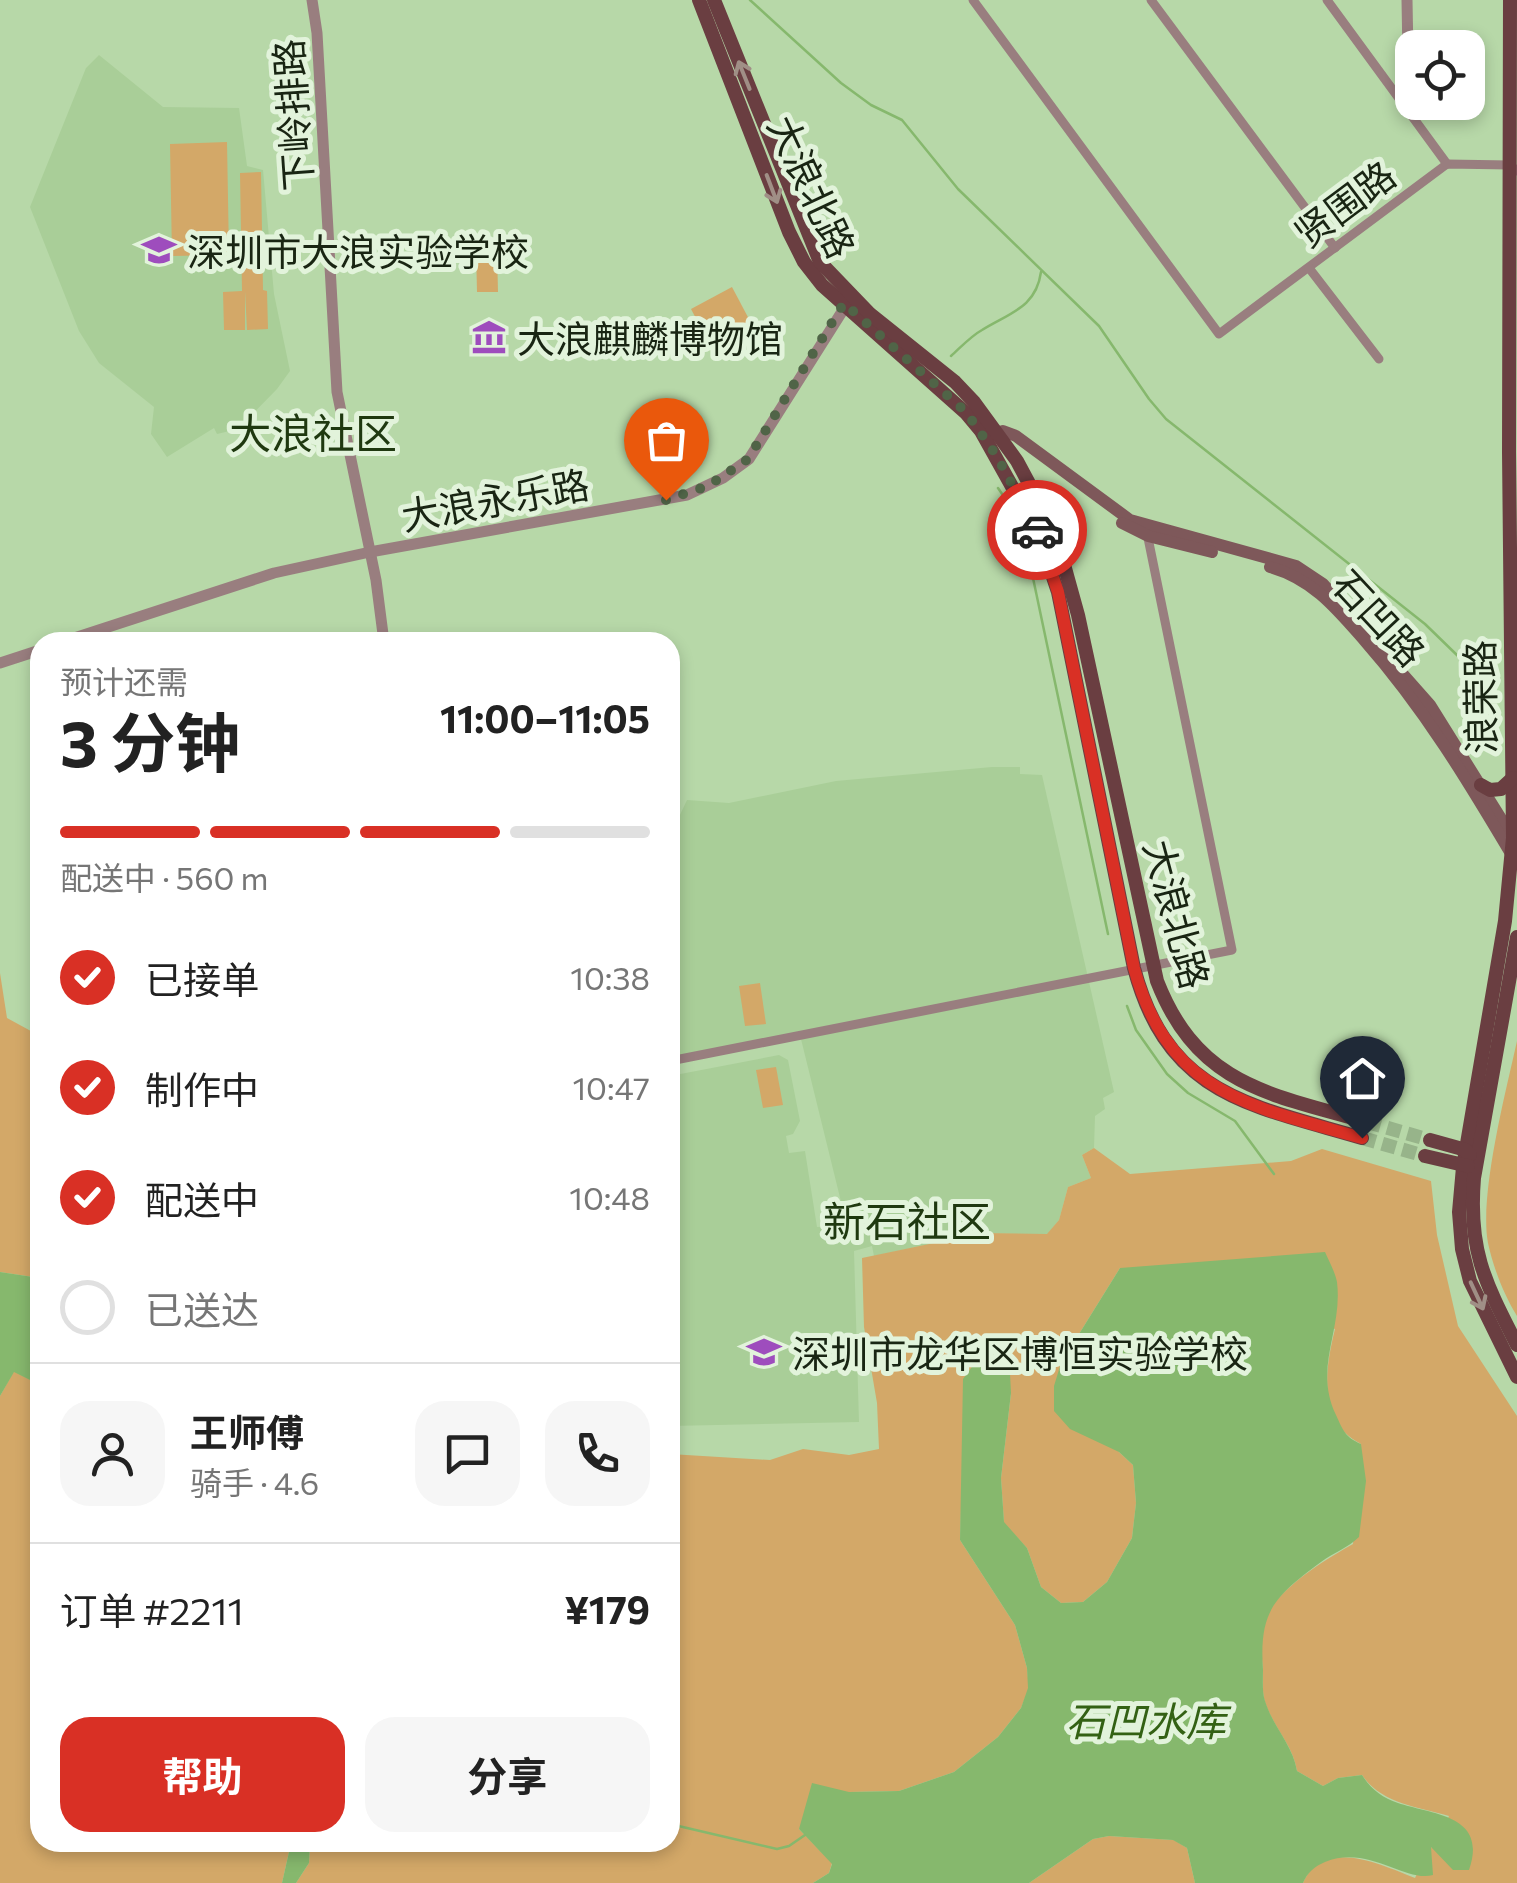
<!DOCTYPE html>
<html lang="zh">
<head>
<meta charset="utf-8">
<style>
	:root { --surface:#fff; --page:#f6f6f6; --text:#222; --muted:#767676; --line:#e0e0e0; --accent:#d93025 }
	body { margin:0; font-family:Commissioner,"Noto Sans SC",sans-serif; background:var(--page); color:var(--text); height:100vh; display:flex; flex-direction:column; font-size:38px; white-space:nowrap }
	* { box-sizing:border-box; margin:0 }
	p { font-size:32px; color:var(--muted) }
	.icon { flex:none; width:55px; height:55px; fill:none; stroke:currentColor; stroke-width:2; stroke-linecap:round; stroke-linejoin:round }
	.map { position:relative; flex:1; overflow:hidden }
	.sheet { position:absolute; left:30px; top:632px; width:650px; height:1220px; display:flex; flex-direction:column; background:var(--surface); border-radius:30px; box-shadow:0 5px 15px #0003 }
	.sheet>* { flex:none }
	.controls { position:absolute; left:1395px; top:30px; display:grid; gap:20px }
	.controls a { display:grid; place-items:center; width:90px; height:90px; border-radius:20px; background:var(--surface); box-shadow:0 5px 15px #0003; font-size:50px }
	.pin { position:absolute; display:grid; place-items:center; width:85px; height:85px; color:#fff; margin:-102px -42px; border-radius:50% 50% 50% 0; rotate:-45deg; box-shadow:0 0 10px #0007 }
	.pin .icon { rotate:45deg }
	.courier { position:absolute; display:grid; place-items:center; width:100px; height:100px; margin:-50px; border:8px solid #d93025; border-radius:50%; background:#fff; color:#222; box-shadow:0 2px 12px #0007 }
	.overview em { font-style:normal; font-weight:700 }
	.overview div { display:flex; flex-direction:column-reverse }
	.overview { display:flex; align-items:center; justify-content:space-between; height:170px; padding:0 30px }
	h1 { font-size:65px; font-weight:700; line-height:75px }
	.bar { display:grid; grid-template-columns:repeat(4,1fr); gap:15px 10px; align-content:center; height:120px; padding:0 30px }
	.bar i { height:12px; border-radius:8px; background:var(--line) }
	.bar .active { background:var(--accent) }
	.bar p { grid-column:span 4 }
	.line { display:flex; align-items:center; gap:25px; padding:0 30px; border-top:2px solid var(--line) }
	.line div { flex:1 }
	.round { display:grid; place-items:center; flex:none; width:105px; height:105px; border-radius:30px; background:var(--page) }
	ol { padding:0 30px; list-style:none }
	li { display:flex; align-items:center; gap:30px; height:110px }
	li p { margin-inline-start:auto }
	li .icon { padding:10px; border-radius:50%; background:var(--accent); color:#fff; stroke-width:4 }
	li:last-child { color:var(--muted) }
	li i { width:55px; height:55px; border:5px solid var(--line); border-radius:50% }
	.cta { display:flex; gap:20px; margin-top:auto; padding:20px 30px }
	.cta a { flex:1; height:115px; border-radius:30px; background:var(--accent); color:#fff; font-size:40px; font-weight:700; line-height:115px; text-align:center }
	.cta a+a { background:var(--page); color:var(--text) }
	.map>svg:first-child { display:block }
	.built { fill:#a9ce98 }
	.green { fill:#d3a868 }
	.water { fill:#86b86d }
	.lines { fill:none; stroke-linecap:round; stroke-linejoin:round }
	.stream { stroke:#86b86d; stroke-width:2.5 }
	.primary-tunnel { stroke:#97b48a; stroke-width:14; stroke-dasharray:14 7; stroke-linecap:butt }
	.minor { stroke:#997e7f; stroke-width:9 }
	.tertiary { stroke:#997e7f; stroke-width:11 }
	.secondary { stroke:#7e585a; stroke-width:12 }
	.primary { stroke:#6a3e41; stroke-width:14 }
	.oneway { stroke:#a08f86 }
	.done { stroke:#506447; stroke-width:10; stroke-dasharray:0 18 }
	.route { stroke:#d93025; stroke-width:12 }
	.labels { text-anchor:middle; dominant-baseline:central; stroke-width:10; stroke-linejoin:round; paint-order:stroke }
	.street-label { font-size:38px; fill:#192513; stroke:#e2f3db }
	.poi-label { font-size:38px; fill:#192513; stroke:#e2f3db; text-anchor:start }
	.water-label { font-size:40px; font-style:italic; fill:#336114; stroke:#e2f3db }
	.quarter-label { font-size:42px; fill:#1f3910; stroke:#e2f3db }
</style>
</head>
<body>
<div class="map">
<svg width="1517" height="1883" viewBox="0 0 1517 1883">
	<rect width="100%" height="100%" fill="#b7d8a8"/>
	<g class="built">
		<polygon points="99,55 163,107 239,108 247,166 263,170 274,294 290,371 277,389 238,429 217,434 214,428 167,457 151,434 154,407 99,363 79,331 30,207 86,68"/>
		<polygon points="992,767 1020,767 1020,774 1042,775 1114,1092 1103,1098 1105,1109 1095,1116 1094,1148 1082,1155 1091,1178 1068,1187 1059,1220 1047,1235 982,1233 874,1256 872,1246 854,1251 859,1422 670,1426 670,1076 779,1055 788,1060 800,1121 793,1134 786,1136 789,1153 805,1151 817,1227 847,1226 800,1035 670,1061 670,836 687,800 729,803 836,781"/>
	</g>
	<g class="green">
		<polygon points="227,142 229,255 172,256 170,144"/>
		<polygon points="261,172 263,290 267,291 268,329 247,330 245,291 245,330 224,330 223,292 242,291 240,173"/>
		<polygon points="476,248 497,248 498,292 477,292"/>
		<polygon points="732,287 750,321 709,343 691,309"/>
		<polygon points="0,973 7,1018 40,1036 40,1278 0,1272"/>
		<polygon points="760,983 766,1024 745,1026 739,986"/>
		<path d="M1517,1041V1316C1504,1295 1493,1267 1488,1243C1479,1195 1506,1091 1517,1041Z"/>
		<polygon points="776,1067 783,1105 763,1108 756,1070"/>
		<path d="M1094,1148L1130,1174L1291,1161L1322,1149L1431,1181L1437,1235L1458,1326L1517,1416V1883H1303C1323,1836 1382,1865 1415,1878L1430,1847L1435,1848L1449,1816C1416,1806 1382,1804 1362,1775L1338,1778L1323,1786L1297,1771C1293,1745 1273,1727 1265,1702C1262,1693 1263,1681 1263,1671C1262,1656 1259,1639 1263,1625C1270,1593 1326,1559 1353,1544L1361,1444C1317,1422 1325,1369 1335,1329L1120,1268L1061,1363L1119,1452L1133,1465L1136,1503L1132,1538L1107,1582L1083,1602L1061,1603L1041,1587L1027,1548L1004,1523L1001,1478L1011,1393L961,1508L960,1540L1015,1625L1027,1668L1029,1688L1021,1708L998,1737L954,1772L899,1791L849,1792L799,1829L832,1863L829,1873L813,1883H296L309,1863L310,1843L670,1842V1454L770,1460L803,1449L849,1455L879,1449L877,1403L864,1327L862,1258L982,1233L1047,1234L1059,1220L1068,1187L1091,1178L1082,1155Z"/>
		<polygon points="14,1371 40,1385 40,1842 291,1843 282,1883 0,1883 0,1396"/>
		<polygon points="1109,1836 1174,1840 1187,1848 1195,1883 1029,1883 1093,1839"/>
	</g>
	<g class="water">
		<path d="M1325,1252C1329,1261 1335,1272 1337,1282C1343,1331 1313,1367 1336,1415C1343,1430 1345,1437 1361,1444L1366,1481L1359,1537C1348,1548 1333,1553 1321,1562C1274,1597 1259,1611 1263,1670C1263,1680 1262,1692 1265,1701C1273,1727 1293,1745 1297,1771L1323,1786L1338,1778L1362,1775C1371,1789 1382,1798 1398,1803C1434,1815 1488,1815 1469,1870H1453L1431,1847L1433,1875C1406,1883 1368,1844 1325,1862C1315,1866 1307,1873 1303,1883H1195L1187,1848L1173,1840L1109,1836L1093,1839L1029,1883H813L829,1873L832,1864L799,1829L812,1783L849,1792L899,1791L954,1772L998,1737L1021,1708L1028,1688L1027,1668L1015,1625L960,1540L963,1379L977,1360L998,1350L1009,1354L1011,1393L1001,1478L1004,1522L1027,1548L1041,1587L1061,1603L1083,1602L1107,1582L1132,1538L1136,1503L1133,1465L1119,1452L1070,1429L1054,1411V1386L1061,1363L1120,1268Z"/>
		<polygon points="0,1272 40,1278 40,1385 14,1372 0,1396"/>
		<polygon points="291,1843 310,1843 309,1863 296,1883 282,1883"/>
	</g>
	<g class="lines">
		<g class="stream">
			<polyline points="750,0 841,83 871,105 902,120 958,189 1099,326 1149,399 1166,419 1425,624 1461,659 1494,700"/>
			<path d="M951,356C961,347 971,336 982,330C1009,313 1036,308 1041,272"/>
			<path d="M998,488C1018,516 1033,544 1033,578L1108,934"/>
			<polyline points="1127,1006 1136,1030 1167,1074 1188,1093 1235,1121 1274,1174"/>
			<polyline points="670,1824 777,1849 789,1846 805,1835"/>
		</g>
		<g class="primary-tunnel">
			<polyline points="1367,1122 1430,1140"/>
			<polyline points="1362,1138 1425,1156"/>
		</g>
		<g class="minor">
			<polyline points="973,0 1219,334 1447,164 1510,165 1517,171"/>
			<polyline points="1151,0 1335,248"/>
			<polyline points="1327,0 1447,164"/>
			<polyline points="1309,268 1379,359"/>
			<polyline points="670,1061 1232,950 1147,533"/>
		</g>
		<g class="tertiary">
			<polyline points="312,0 317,33 337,392 376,580 384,642"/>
			<polyline points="1407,0 1409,112"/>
			<polyline points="62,642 274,573 370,552 687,495 723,478 749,459 850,299"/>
			<polyline points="0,663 40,650"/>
		</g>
		<g class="secondary">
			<polyline points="998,434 1003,431 1016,436 1130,520 1296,566 1323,584 1430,705 1513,838"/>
			<polyline points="1122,523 1148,536 1212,552"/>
			<path d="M1270,567C1313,579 1337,609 1365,641C1424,708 1468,781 1513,857"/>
		</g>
		<g class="primary">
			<path d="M699,0L789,232L804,262L822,285L966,413L981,431L1039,535L1058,592L1134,968C1168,1096 1250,1105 1362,1138"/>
			<path d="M714,0L820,262L870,314L955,382L974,402L1017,461L1055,532L1078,615L1157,981C1198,1086 1270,1094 1367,1122"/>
			<polyline points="1510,0 1509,452 1513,838 1505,921 1463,1167 1459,1212 1462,1249 1470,1281 1517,1377"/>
			<polyline points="1481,785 1490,790 1501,789 1513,778"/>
			<path d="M1517,937L1474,1178C1468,1251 1485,1282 1517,1345"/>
			<polyline points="1430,1140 1466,1150 1470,1155"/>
			<polyline points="1425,1156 1468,1166"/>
		</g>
	</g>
	<defs><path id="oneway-shaft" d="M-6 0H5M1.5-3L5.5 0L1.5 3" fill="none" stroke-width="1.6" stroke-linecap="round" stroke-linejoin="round" transform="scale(2.5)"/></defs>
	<g class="oneway">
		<use href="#oneway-shaft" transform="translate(744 75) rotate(-112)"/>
		<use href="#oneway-shaft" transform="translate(772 189) rotate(69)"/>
		<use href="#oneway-shaft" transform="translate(1477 1296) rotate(65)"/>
	</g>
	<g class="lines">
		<polyline class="done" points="666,500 708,486 748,459 844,303 966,412 996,455 1037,530"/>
		<path class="route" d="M1037,530L1058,592L1134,968C1169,1095 1250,1106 1362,1138"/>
	</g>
	<defs>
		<g id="school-bare" transform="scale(2.7)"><path d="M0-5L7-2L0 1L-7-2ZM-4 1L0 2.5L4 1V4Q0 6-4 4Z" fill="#9e4dbd" stroke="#e2f3db" stroke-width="2.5" paint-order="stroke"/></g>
		<g id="museum-bare" transform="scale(2.7)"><path d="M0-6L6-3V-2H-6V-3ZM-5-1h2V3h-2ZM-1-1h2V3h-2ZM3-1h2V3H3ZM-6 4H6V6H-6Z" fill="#9e4dbd" stroke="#e2f3db" stroke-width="2.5" paint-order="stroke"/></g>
	</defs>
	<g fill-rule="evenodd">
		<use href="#school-bare" x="159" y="250"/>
		<use href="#museum-bare" x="489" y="337"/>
		<use href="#school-bare" x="764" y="1352"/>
	</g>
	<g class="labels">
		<g class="street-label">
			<text transform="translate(292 115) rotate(-94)">下岭排路</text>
			<text transform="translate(813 186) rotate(65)">大浪北路</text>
			<text transform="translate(1344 203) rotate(-37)">贤围路</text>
			<text transform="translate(495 499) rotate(-10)">大浪永乐路</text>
			<text transform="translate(1380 617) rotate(47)">石凹路</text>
			<text transform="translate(1479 697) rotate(-91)">浪荣路</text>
			<text transform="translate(1178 914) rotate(75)">大浪北路</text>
		</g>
		<g class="poi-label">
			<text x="187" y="250">深圳市大浪实验学校</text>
			<text x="517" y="337">大浪麒麟博物馆</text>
			<text x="792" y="1352">深圳市龙华区博恒实验学校</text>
		</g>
		<g class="water-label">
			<text x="1146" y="1719">石凹水库</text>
		</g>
		<g class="quarter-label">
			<text x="313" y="432">大浪社区</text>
			<text x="907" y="1220">新石社区</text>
		</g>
	</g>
</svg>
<div class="controls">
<a><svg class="icon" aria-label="locate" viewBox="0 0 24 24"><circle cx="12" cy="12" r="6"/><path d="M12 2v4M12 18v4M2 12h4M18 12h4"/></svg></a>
</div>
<div class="pin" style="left:666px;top:500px;background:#ea580c"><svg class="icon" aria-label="bag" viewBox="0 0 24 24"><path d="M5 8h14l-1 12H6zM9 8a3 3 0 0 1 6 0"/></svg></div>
<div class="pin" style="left:1362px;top:1138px;background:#1f2937"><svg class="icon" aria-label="home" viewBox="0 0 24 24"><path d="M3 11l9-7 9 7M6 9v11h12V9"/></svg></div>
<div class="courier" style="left:1037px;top:530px"><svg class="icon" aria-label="car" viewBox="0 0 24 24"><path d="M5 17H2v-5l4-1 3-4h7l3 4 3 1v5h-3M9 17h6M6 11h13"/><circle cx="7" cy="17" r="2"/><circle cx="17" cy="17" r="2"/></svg></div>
<section class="sheet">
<div class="overview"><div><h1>3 分钟</h1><p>预计还需</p></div><em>11:00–11:05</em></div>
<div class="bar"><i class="active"></i><i class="active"></i><i class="active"></i><i></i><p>配送中 · 560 m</p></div>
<ol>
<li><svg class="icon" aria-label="check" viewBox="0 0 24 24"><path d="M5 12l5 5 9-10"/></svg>已接单<p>10:38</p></li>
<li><svg class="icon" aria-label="check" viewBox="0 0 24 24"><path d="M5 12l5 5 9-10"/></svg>制作中<p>10:47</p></li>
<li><svg class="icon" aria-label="check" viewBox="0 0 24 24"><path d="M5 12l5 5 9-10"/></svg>配送中<p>10:48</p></li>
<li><i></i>已送达</li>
</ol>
<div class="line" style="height:180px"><a class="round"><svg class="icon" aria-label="person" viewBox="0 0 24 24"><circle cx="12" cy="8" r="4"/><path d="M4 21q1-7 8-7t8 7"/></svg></a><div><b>王师傅</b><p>骑手 · 4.6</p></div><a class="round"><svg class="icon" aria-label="chat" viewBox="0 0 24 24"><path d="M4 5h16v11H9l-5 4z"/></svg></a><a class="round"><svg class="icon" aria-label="phone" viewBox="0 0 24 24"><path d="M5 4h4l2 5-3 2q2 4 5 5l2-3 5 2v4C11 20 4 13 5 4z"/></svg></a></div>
<div class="line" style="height:130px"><div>订单 #2211</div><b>¥179</b></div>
<div class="cta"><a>帮助</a><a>分享</a></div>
</section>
</div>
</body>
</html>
